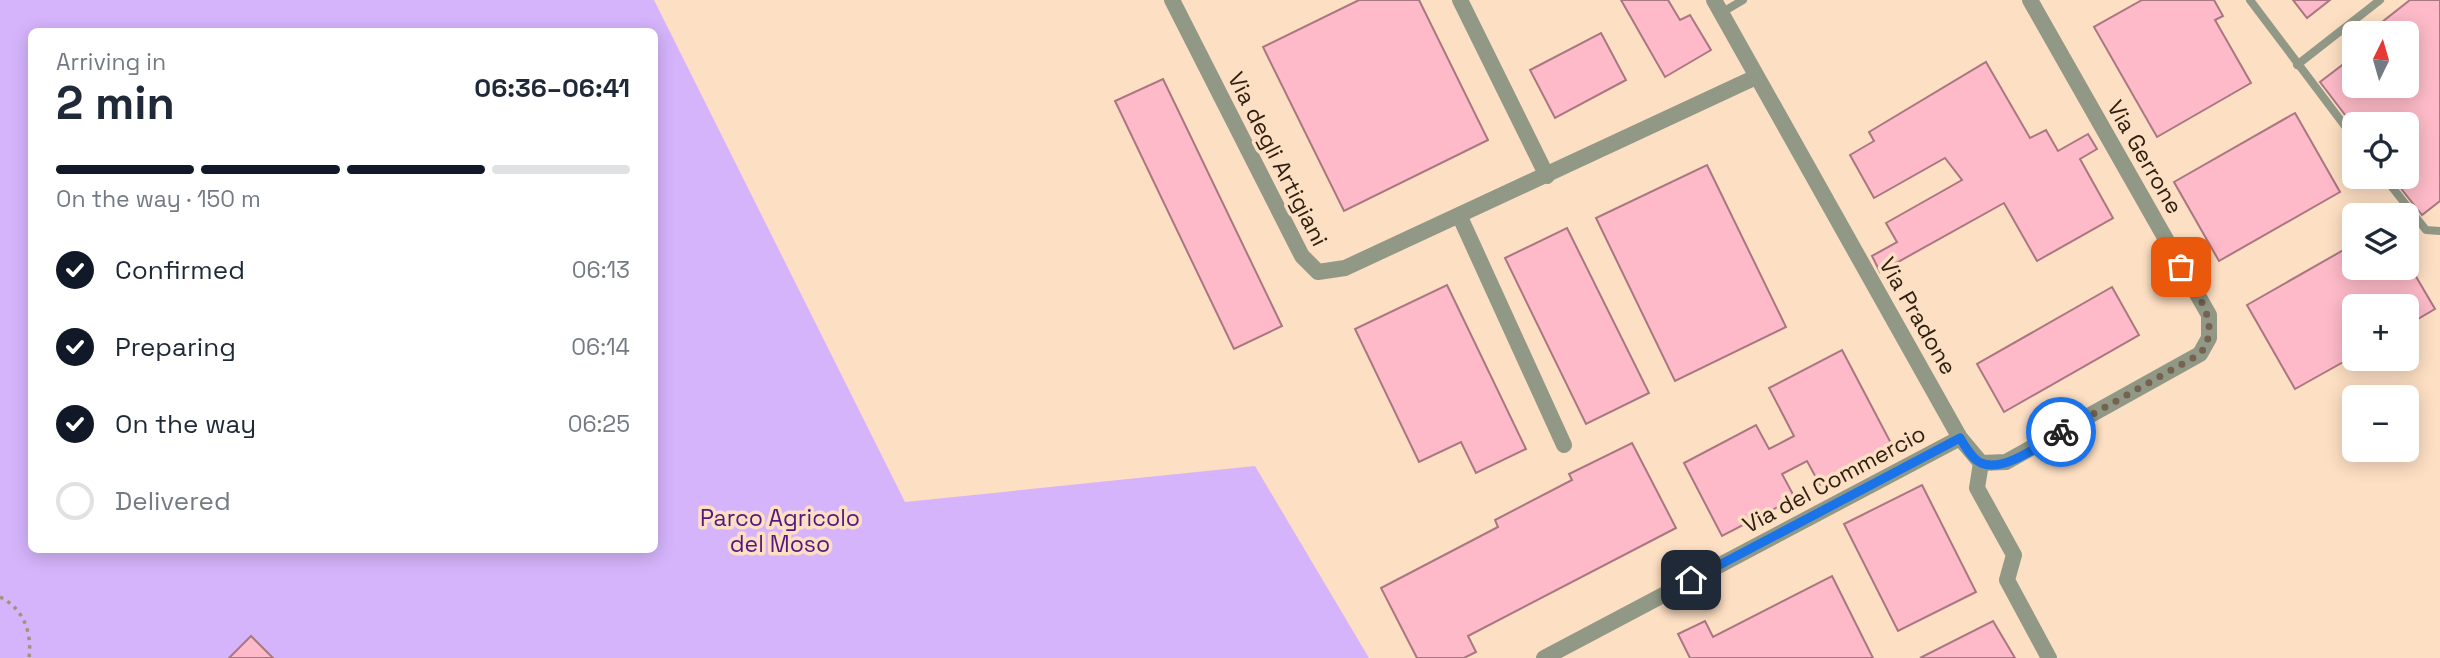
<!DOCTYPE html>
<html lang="en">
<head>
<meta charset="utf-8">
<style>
	:root { --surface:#fff; --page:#f6f6f7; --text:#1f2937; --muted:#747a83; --line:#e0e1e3; --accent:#111827 }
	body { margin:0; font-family:"Space Grotesk",sans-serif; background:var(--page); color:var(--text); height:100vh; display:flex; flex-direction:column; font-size:26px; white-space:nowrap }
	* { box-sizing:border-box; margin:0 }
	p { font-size:23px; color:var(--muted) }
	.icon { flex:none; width:38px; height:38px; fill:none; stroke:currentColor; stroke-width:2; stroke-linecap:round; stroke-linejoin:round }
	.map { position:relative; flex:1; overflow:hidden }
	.details { position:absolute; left:28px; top:28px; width:630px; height:525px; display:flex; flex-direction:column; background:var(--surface); border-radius:10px; box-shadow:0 4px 18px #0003 }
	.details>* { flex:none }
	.needle { width:46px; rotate:5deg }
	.fabs { position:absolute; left:2342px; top:21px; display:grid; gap:14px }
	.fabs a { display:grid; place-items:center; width:77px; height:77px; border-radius:10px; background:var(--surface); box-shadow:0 4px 18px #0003; font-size:35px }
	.pin { position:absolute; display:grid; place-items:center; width:60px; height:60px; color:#fff; margin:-30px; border-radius:14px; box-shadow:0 4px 10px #0006 }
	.courier { position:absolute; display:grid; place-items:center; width:70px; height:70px; margin:-35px; border:5px solid #1a73e8; border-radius:50%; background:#fff; color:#222; box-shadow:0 2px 9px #0007 }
	.headline em { font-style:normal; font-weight:600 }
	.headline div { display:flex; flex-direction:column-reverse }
	.headline { display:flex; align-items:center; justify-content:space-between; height:119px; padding:0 28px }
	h1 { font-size:46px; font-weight:600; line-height:52px }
	.bar { display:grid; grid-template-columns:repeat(4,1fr); gap:10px 7px; align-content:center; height:84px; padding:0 28px }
	.bar i { height:9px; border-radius:5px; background:var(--line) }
	.bar .current { background:var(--accent) }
	.bar p { grid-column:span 4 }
	ol { padding:0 28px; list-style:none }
	li { display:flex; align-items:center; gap:21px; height:77px }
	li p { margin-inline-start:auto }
	li .icon { padding:7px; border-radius:50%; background:var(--accent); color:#fff; stroke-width:4 }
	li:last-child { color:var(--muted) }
	li i { width:38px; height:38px; border:4px solid var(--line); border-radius:50% }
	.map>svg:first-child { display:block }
	.green { fill:#d5b4fb; fill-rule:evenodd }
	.building { fill:#febac8; stroke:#a87781; stroke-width:2 }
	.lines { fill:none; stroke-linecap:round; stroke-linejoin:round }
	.path { stroke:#a8917b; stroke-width:3.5; stroke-dasharray:3.5 5; stroke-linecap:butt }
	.lane { stroke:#919986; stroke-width:8 }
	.street { stroke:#919986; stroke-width:16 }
	.done { stroke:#75624f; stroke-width:7; stroke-dasharray:0 12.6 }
	.route { stroke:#1a73e8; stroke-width:9 }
	.labels { text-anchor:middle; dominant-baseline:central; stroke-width:7; stroke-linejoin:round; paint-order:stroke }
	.street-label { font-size:23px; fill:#2c1f11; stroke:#fddfc3 }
	.park-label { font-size:23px; fill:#541781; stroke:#fddfc3 }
</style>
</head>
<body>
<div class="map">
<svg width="2440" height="658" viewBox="0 0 2440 658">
	<rect width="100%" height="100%" fill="#fddfc3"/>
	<path class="green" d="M0,0H654L905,502L1255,466L1369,658H0ZM32,32H654V550H32Z"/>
	<g class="building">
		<polygon points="1359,0 1419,0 1488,140 1344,211 1263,47"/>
		<polygon points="1621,0 1668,0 1680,20 1690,15 1711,50 1665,77"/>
		<polygon points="2142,0 2214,0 2223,16 2215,20 2251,83 2157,137 2094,27"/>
		<polygon points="2293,0 2330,0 2307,18"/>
		<polygon points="2410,0 2440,0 2440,201 2422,215 2392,177 2406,177 2406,124 2352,124 2320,82 2354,56 2354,86 2406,86 2406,33 2368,33"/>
		<polygon points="1601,33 1626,80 1555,118 1530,70"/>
		<polygon points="1986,62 2030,138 2046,130 2058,151 2088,134 2097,149 2080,159 2113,218 2037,261 2004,203 1880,272 1872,256 1897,242 1886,223 1962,180 1945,158 1874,198 1850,155 1874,141 1869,132"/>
		<polygon points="1163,79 1282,326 1234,349 1115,101"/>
		<polygon points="2295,113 2340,192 2219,261 2174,182"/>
		<polygon points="1707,165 1786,327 1675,381 1596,218"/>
		<polygon points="1567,228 1649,393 1586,424 1505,258"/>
		<polygon points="2354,244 2354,268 2411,268 2435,309 2406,326 2406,306 2354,306 2354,356 2295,389 2247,305"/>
		<polygon points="1447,285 1526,449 1476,473 1461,442 1419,462 1355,329"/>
		<polygon points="2112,287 2139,335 2004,412 1977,364"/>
		<polygon points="1842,350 1893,447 1820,485 1807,461 1782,474 1795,498 1722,536 1684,463 1756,425 1769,449 1794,436 1769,388"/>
		<polygon points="1632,443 1676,528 1468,636 1476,652 1464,658 1417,658 1381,588 1498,527 1495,520 1572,480 1569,474"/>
		<polygon points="1922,485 1976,592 1898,631 1844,524"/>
		<polygon points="1832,576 1873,658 1690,658 1678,634 1705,621 1713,637"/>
		<polygon points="1993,621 2015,658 1920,658"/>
		<polygon points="251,636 273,658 229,658"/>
	</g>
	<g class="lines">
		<path class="path" d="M0,597C24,609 32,632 29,658"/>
		<g class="lane">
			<polyline points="2250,0 2354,138"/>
			<polyline points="1721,13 1743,0"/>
			<polyline points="2297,65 2380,0"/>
			<polyline points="2384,177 2426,230 2440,231"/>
		</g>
		<g class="street">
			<polyline points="1172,0 1302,256 1318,272 1345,268 1756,77"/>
			<polyline points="1460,0 1547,176"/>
			<polyline points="1714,0 1960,438 1981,463 1977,488 2014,555 2007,580 2049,658"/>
			<polyline points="1460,217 1564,445"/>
			<polyline points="1981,463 2006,462 2200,354 2209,338 2209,315 2030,0"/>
			<polyline points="1544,658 1960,438"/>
		</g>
	</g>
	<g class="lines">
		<path class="done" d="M2061,432L2200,354C2223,324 2197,295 2181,267"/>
		<path class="route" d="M1691,580L1960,438C1965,446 1972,459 1981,463C2005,473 2042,443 2061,432"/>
	</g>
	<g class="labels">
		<g class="street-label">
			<text transform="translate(2145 157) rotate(60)">Via Gerrone</text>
			<text transform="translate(1278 159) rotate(63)">Via degli Artigiani</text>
			<text transform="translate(1918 316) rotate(60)">Via Pradone</text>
			<text transform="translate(1834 479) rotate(-28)">Via del Commercio</text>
		</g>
		<g class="park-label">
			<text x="780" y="518">Parco Agricolo<tspan x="780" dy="26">del Moso</tspan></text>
		</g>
	</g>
</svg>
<div class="fabs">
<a><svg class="needle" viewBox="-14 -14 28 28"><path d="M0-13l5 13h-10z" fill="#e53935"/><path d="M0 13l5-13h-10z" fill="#747a83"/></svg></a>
<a><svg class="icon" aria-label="locate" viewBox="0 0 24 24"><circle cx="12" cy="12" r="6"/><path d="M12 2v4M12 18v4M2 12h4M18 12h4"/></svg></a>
<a><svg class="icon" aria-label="layers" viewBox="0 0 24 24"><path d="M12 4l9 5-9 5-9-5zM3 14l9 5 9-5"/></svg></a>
<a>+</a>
<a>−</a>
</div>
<div class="pin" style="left:2181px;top:267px;background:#ea580c"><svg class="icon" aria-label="bag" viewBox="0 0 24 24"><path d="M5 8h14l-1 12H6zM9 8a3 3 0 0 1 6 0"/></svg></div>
<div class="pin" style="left:1691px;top:580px;background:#1f2937"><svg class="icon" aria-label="home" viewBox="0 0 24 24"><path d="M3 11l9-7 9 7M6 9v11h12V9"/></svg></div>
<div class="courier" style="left:2061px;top:432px"><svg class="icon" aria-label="bike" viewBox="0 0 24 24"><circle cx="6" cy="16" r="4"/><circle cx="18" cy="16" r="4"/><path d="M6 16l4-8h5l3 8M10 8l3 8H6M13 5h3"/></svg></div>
<section class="details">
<div class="headline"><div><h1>2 min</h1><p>Arriving in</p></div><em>06:36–06:41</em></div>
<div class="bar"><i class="current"></i><i class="current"></i><i class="current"></i><i></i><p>On the way · 150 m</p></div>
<ol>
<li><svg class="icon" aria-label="check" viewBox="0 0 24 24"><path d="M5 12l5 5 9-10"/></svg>Confirmed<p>06:13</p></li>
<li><svg class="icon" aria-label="check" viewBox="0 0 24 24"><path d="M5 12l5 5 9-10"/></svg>Preparing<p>06:14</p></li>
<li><svg class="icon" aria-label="check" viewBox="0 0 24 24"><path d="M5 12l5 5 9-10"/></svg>On the way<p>06:25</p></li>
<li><i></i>Delivered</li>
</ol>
</section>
</div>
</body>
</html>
